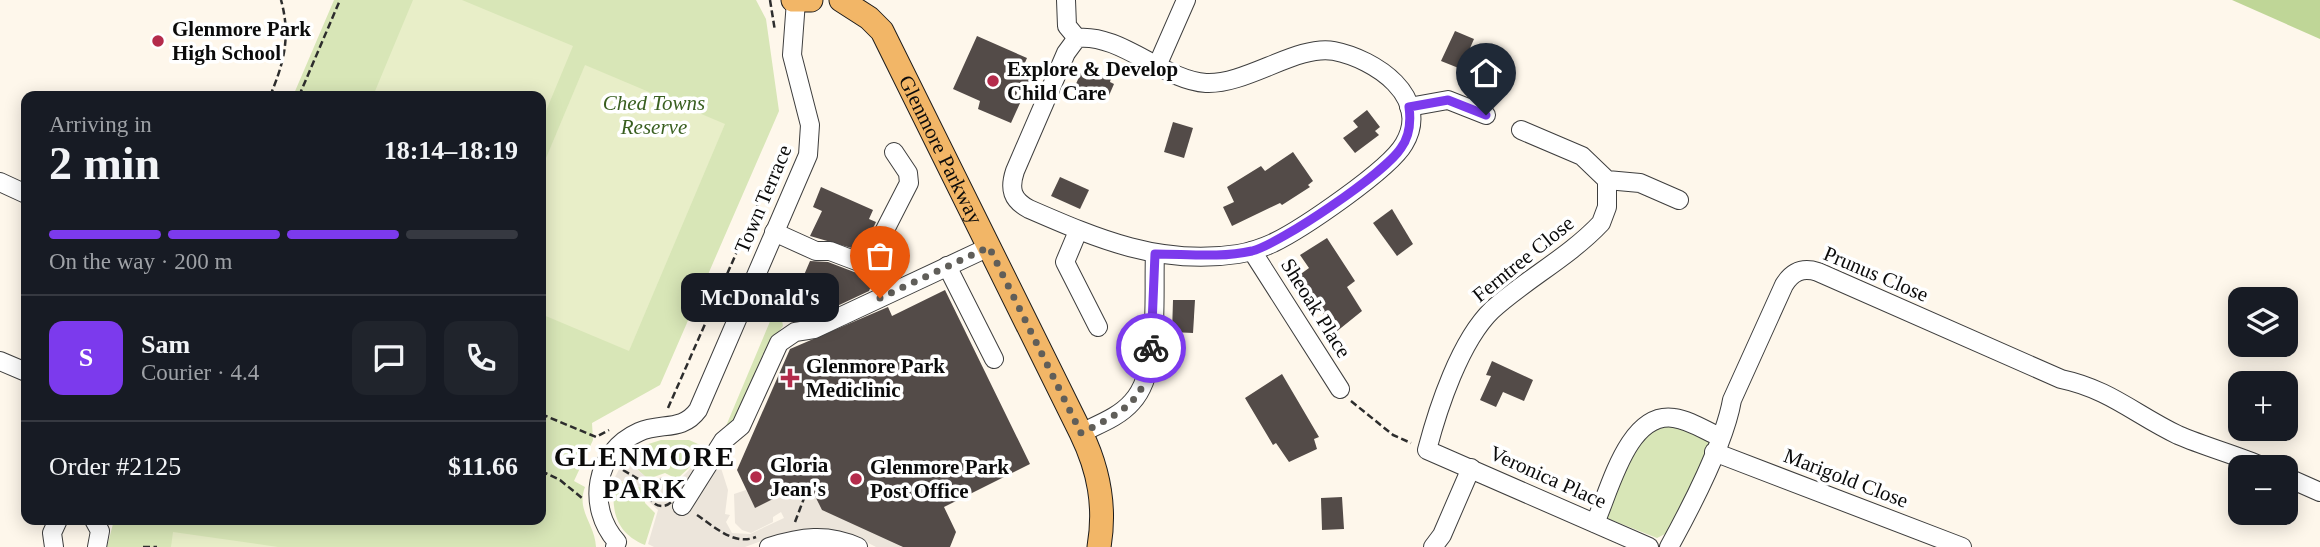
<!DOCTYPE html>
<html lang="en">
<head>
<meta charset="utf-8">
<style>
	:root { --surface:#171b24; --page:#20242c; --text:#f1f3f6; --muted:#9ea1a6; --line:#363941; --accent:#7c3aed }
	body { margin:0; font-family:Georgia,serif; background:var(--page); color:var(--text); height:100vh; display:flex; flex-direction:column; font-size:26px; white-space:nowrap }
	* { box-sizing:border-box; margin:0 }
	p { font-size:23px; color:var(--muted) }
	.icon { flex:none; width:38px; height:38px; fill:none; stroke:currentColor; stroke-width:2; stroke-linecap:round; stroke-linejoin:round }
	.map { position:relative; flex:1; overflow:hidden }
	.drawer { position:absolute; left:21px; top:91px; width:525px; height:434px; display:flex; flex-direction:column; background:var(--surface); border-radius:14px; box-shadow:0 4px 18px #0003 }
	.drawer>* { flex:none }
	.buttons { position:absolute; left:2228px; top:287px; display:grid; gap:14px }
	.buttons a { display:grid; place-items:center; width:70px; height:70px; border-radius:14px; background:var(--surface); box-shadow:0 4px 18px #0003; font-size:35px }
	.pin { position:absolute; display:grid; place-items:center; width:60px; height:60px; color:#fff; margin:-72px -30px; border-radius:50% 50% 50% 0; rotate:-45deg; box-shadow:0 0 7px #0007 }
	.pin .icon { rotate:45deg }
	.courier { position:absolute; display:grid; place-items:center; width:70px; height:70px; margin:-35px; border:5px solid #7c3aed; border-radius:50%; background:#fff; color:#222; box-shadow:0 2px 9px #0007 }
	.bubble { position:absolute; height:49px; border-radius:14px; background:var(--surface); box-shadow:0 4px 18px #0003; font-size:23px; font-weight:800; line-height:49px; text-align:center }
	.headline em { font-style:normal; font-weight:800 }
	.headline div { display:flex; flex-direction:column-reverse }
	.headline { display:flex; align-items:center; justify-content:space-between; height:119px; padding:0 28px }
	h1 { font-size:46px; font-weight:800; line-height:52px }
	.bar { display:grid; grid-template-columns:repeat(4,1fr); gap:10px 7px; align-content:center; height:84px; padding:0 28px }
	.bar i { height:9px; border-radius:5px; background:var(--line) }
	.bar .selected { background:var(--accent) }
	.bar p { grid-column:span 4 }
	.line { display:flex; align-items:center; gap:18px; padding:0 28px; border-top:2px solid var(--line) }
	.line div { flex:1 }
	.round { display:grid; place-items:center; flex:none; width:74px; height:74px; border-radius:14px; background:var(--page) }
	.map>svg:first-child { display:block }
	.green { fill:#d8e6b7 }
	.forest { fill:#bfd697 }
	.pitch { fill:#e8eec8 }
	.plaza { fill:#ece5db }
	.building { fill:#534b48 }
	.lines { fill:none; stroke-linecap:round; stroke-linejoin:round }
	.minor-casing { stroke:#3e3e3e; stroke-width:20 }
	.major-casing { stroke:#1c1c1c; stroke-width:25 }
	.path { stroke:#2d2d2d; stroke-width:2.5; stroke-dasharray:7 3.5; stroke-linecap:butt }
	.minor { stroke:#fff; stroke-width:18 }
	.major { stroke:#f2b667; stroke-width:23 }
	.done { stroke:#605e59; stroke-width:7; stroke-dasharray:0 12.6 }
	.route { stroke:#7c3aed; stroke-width:9 }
	.poi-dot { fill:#b42b4b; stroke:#fff; stroke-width:2.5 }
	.labels { text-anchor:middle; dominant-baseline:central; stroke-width:7; stroke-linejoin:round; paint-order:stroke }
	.poi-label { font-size:21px; font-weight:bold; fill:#0b0b0b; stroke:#fff; text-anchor:start }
	.park-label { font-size:21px; font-style:italic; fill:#395f20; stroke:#fff }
	.street-label { font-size:21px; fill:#0b0b0b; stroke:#fff }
	.district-label { font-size:28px; font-weight:bold; letter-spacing:2px; fill:#0b0b0b; stroke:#fff }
</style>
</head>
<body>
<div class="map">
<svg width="2320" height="547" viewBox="0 0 2320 547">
	<rect width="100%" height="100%" fill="#fef7eb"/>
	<g class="green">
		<path d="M334,0H756L766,19L779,111L660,385L592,423L593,440L574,481L585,487C576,511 595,524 596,547H107L114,520H541V96H293Z"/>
		<polygon points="781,315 783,326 765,350 736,417 726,426 771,319"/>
		<polygon points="1666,423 1712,440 1671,531 1657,538 1604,517 1639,439"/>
		<polygon points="661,440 689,440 709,449 677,479 665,473 648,479 625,458 639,447"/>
		<path d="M615,480L643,488L645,503L655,513L645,545C613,532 611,506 615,480Z"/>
	</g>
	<polygon class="forest" points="2232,0 2320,0 2320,39"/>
	<g class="pitch">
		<polygon points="413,0 462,0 573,46 541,123 541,96 373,96"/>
		<polygon points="585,65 725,124 629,351 541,314 541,170"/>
		<polygon points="173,532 278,547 171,547"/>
	</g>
	<g class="plaza">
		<polygon points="709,450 722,458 721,468 728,490 725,514 730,515 726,522 732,533 750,534 784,518 781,512 773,517 773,522 751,533 742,530 735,523 734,494 746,490 756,507 795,488 815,496 822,510 902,544 900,547 876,547 849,533 813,528 786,532 745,547 654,547 648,544 658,510 647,500 649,485 661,477 676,483"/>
		<polygon points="625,458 648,479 643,488 614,479"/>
	</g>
	<g class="building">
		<polygon points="1455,31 1474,39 1461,69 1441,61"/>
		<polygon points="977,36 1027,58 1023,67 1034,72 1011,123 978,109 980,101 953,89"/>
		<polygon points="1084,66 1111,78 1110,82 1114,84 1107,100 1075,86"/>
		<polygon points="1367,110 1380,127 1375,131 1379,135 1355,153 1343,138 1358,127 1353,121"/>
		<polygon points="1173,122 1193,128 1184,158 1164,152"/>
		<polygon points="1293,152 1313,181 1308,185 1310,187 1282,205 1280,203 1232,226 1223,207 1234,202 1227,187 1261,166 1265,171"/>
		<polygon points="1060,177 1089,190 1080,209 1051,196"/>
		<polygon points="821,187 873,210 869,219 876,222 862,251 810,236 822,211 813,207"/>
		<polygon points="1392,209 1413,244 1397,256 1373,223"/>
		<polygon points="1327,238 1355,281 1347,287 1362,311 1336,332 1298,276 1309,268 1300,255"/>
		<polygon points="810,261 828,262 862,275 861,279 872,284 869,291 820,314 792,303"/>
		<polygon points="945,290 1030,464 944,507 956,532 950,547 903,547 822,510 815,496 795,488 755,508 737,470 790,349 888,307 892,316"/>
		<polygon points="1173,300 1195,300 1193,333 1172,332"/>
		<polygon points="1492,361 1533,380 1524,401 1503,392 1496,407 1480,400 1491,376 1486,375"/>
		<polygon points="1282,374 1319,437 1314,439 1317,449 1289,462 1276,443 1273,445 1245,398"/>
		<polygon points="1342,497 1344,529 1322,530 1321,498"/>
	</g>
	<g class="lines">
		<g class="minor-casing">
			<g id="minor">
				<polyline points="1066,0 1067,26 1077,38"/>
				<path d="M1077,38C1120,33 1163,80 1206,83C1246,85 1298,44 1334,51C1375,59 1432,97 1404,144C1389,170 1302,229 1273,243C1262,248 1250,252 1238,254C1160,266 1098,239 1029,209C1012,200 1009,189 1015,171L1066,53Z"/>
				<polyline points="1157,66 1186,0"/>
				<polyline points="1409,107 1448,100 1486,115"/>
				<polyline points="1521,130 1582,156 1607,180 1640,183 1679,200"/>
				<path d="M1607,180V207L1601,223C1569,257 1526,279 1492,310C1460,341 1438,408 1427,450L1649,547"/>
				<polyline points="0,182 26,194"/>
				<polyline points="1078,231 1065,262 1098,327"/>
				<polyline points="774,232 816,251 830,251 867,265 909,183 908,173 894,152"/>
				<polyline points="1252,251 1340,389"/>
				<polyline points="947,266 994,359"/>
				<polyline points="0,361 26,372"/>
				<path d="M1081,433C1099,424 1119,417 1132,402C1161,371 1153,295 1155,254"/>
				<polyline points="1714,452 1962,547"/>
				<polyline points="2286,477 2320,492"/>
				<polyline points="682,506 723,441 741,426 779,343 795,332 814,329 989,247"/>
				<polyline points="94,520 100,531 97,547"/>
				<path d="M1595,523C1610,490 1628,411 1674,418C1690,420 1706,431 1720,437"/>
				<polyline points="54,547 52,533 58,520"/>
				<path d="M615,547L617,542C586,507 594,452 639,432C661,422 682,432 698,410L808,155L810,125L792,55L796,1"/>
				<path d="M769,547C801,537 827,533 858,547"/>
				<polyline points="1433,547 1442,535 1471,468"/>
				<path d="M1669,547C1690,509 1725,441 1732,400L1784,285C1792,272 1802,267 1818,272L2061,379C2109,389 2136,415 2178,435C2206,447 2236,455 2264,467"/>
			</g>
		</g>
		<g class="major-casing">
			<g id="major">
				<polyline points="793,0 811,0"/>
				<path id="s1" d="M841,0L869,18L882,31L1081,433C1099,470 1106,506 1099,547"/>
			</g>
		</g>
		<g class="path">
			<polyline points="770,0 775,31"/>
			<path d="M270,96C284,63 291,36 281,0"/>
			<polyline points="299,96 340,0"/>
			<polyline points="774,301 782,308 785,317"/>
			<polyline points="1351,401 1393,435 1411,443"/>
			<polyline points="668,408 780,154 790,159"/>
			<polyline points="541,414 596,437 609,430"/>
			<polyline points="623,470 650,486"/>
			<polyline points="541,471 560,480 582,498"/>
			<circle cx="662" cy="493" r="13"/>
			<path d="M697,515C715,527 734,546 756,537"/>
			<polyline points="795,522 806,493"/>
			<polyline points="143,547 157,547"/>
		</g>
		<use href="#minor" class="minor"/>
		<use href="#major" class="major"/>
	</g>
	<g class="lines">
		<path class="done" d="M880,298L989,247L1081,433C1123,412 1149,400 1151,348"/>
		<path class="route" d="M1151,348L1155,254C1187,254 1220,258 1252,251C1280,244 1385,173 1401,148C1410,136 1411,122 1409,107L1448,100L1486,115"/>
	</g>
	<g class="poi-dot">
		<circle cx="158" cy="41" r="7"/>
		<circle cx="993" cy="81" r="7"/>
		<path d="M786.5 367.5h7v7h7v7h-7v7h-7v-7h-7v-7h7z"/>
		<circle cx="756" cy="477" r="7"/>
		<circle cx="856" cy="479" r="7"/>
	</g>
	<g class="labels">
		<g class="poi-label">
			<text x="172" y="29">Glenmore Park<tspan x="172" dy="24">High School</tspan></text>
			<text x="1007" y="69">Explore &amp; Develop<tspan x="1007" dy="24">Child Care</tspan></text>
			<text x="806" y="366">Glenmore Park<tspan x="806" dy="24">Mediclinic</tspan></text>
			<text x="770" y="465">Gloria<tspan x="770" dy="24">Jean's</tspan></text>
			<text x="870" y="467">Glenmore Park<tspan x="870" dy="24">Post Office</tspan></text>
		</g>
		<g class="park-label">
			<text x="654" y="103">Ched Towns<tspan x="654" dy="24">Reserve</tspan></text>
		</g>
		<g class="street-label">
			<text stroke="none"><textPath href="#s1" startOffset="184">Glenmore Parkway</textPath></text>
			<text transform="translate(763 199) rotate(-67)">Town Terrace</text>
			<text transform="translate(1523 259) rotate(-39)">Ferntree Close</text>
			<text transform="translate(1876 274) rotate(23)">Prunus Close</text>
			<text transform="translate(1316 308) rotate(58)">Sheoak Place</text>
			<text transform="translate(1548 477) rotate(24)">Veronica Place</text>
			<text transform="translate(1846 478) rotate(21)">Marigold Close</text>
		</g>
		<g class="district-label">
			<text x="645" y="456">GLENMORE<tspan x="645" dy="32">PARK</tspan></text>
		</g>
	</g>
</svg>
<div class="buttons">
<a><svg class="icon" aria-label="layers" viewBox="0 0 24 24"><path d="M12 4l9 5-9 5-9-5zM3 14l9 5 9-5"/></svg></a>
<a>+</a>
<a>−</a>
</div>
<div class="pin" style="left:880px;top:298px;background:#ea580c"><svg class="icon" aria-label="bag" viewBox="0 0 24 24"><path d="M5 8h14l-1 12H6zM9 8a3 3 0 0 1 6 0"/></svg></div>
<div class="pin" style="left:1486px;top:115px;background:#1f2937"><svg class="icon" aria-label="home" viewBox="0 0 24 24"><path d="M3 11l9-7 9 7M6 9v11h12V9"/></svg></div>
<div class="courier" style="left:1151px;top:348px"><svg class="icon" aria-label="bike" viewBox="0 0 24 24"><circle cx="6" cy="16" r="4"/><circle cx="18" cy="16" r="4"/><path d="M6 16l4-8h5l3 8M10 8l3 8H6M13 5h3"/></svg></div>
<div class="bubble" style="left:681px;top:273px;width:158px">McDonald's</div>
<section class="drawer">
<div class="headline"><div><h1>2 min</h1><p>Arriving in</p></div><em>18:14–18:19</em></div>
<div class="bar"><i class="selected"></i><i class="selected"></i><i class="selected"></i><i></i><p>On the way · 200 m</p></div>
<div class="line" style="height:126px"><b class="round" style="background:var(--accent);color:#fff">S</b><div><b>Sam</b><p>Courier · 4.4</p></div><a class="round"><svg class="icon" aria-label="chat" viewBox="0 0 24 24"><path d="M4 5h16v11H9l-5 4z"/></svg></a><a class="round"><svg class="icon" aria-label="phone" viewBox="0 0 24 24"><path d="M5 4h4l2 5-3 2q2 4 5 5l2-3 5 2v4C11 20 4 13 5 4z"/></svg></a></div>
<div class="line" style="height:91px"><div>Order #2125</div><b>$11.66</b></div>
</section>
</div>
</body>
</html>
